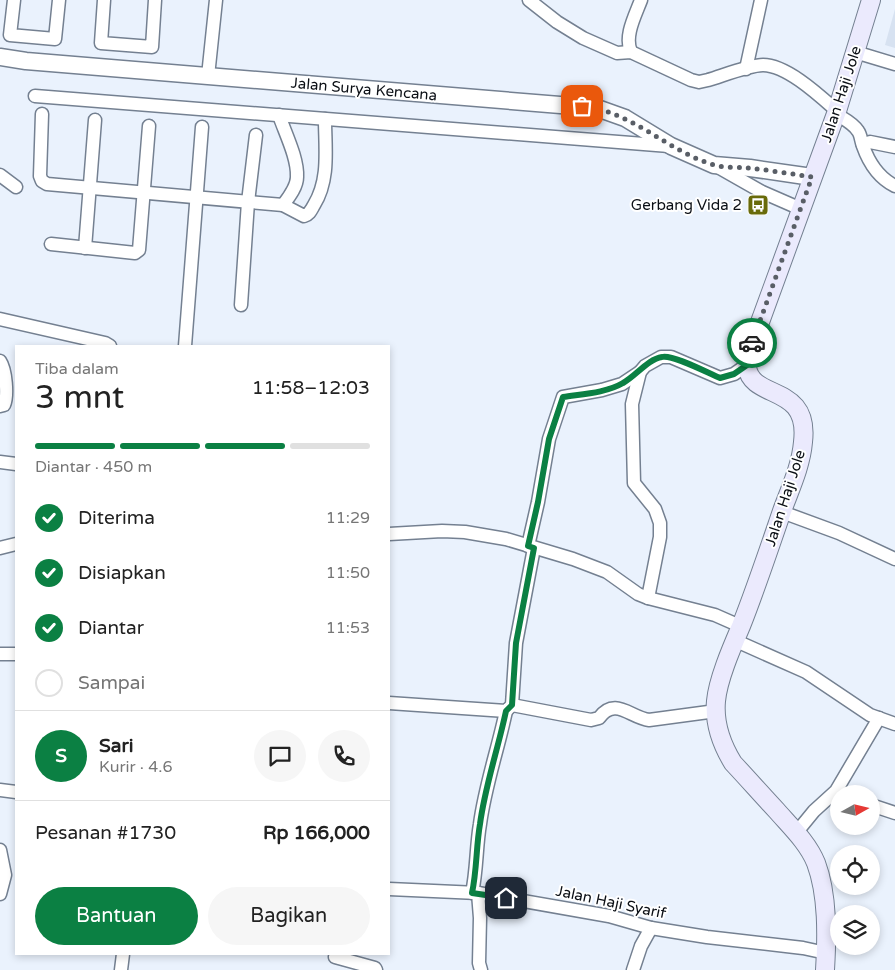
<!DOCTYPE html>
<html lang="id">
<head>
<meta charset="utf-8">
<style>
	:root { --surface:#fff; --page:#f6f6f6; --text:#222; --muted:#767676; --line:#e0e0e0; --accent:#0b8043 }
	body { margin:0; font-family:"Varela Round",sans-serif; background:var(--page); color:var(--text); height:100vh; display:flex; flex-direction:column; font-size:19px; white-space:nowrap }
	* { box-sizing:border-box; margin:0 }
	p { font-size:16px; color:var(--muted) }
	.icon { flex:none; width:28px; height:28px; fill:none; stroke:currentColor; stroke-width:2; stroke-linecap:round; stroke-linejoin:round }
	.map { position:relative; flex:1; overflow:hidden }
	.sheet { position:absolute; left:15px; top:345px; width:375px; height:610px; display:flex; flex-direction:column; background:var(--surface); border-radius:0px; box-shadow:0 2px 8px #0003 }
	.sheet>* { flex:none }
	.needle { width:32px; rotate:82deg }
	.fabs { position:absolute; left:830px; top:785px; display:grid; gap:10px }
	.fabs a { display:grid; place-items:center; width:50px; height:50px; border-radius:50%; background:var(--surface); box-shadow:0 2px 8px #0003; font-size:25px }
	.pin { position:absolute; display:grid; place-items:center; width:42px; height:42px; color:#fff; margin:-21px; border-radius:10px; box-shadow:0 2px 8px #0006 }
	.courier { position:absolute; display:grid; place-items:center; width:50px; height:50px; margin:-25px; border:4px solid #0b8043; border-radius:50%; background:#fff; color:#222; box-shadow:0 1px 6px #0007 }
	.headline em { font-style:normal; font-weight:600 }
	.headline div { display:flex; flex-direction:column-reverse }
	.headline { display:flex; align-items:center; justify-content:space-between; height:85px; padding:0 20px }
	h1 { font-size:32px; font-weight:600; line-height:38px }
	.bar { display:grid; grid-template-columns:repeat(4,1fr); gap:8px 5px; align-content:center; height:60px; padding:0 20px }
	.bar i { height:6px; border-radius:4px; background:var(--line) }
	.bar .current { background:var(--accent) }
	.bar p { grid-column:span 4 }
	.line { display:flex; align-items:center; gap:12px; padding:0 20px; border-top:1px solid var(--line) }
	.line div { flex:1 }
	.round { display:grid; place-items:center; flex:none; width:52px; height:52px; border-radius:26px; background:var(--page) }
	ol { padding:0 20px; list-style:none }
	li { display:flex; align-items:center; gap:15px; height:55px }
	li p { margin-inline-start:auto }
	li .icon { padding:5px; border-radius:50%; background:var(--accent); color:#fff; stroke-width:4 }
	li:last-child { color:var(--muted) }
	li i { width:28px; height:28px; border:2px solid var(--line); border-radius:50% }
	.action { display:flex; gap:10px; margin-top:auto; padding:10px 20px }
	.action a { flex:1; height:58px; border-radius:30px; background:var(--accent); color:#fff; font-size:20px; font-weight:600; line-height:58px; text-align:center }
	.action a+a { background:var(--page); color:var(--text) }
	.map>svg:first-child { display:block }
	.built { fill:#d7e2f1 }
	.lines { fill:none; stroke-linecap:round; stroke-linejoin:round }
	.minor-casing { stroke:#748091; stroke-width:15 }
	.tertiary-casing { stroke:#748091; stroke-width:19 }
	.secondary-casing { stroke:#748091; stroke-width:20 }
	.minor { stroke:#fff; stroke-width:12 }
	.tertiary { stroke:#fff; stroke-width:16 }
	.secondary { stroke:#ebeafd; stroke-width:18 }
	.done { stroke:#595e66; stroke-width:5; stroke-dasharray:0 9 }
	.route { stroke:#0b8043; stroke-width:6 }
	.labels { text-anchor:middle; dominant-baseline:central; stroke-width:4; stroke-linejoin:round; paint-order:stroke }
	.street-label { font-size:15px; fill:#0b0f15; stroke:#fff }
	.poi-label { font-size:15px; fill:#0b0f15; stroke:#fff; text-anchor:end }
</style>
</head>
<body>
<div class="map">
<svg width="895" height="970" viewBox="0 0 895 970">
	<rect width="100%" height="100%" fill="#eaf2fd"/>
	<polygon class="built" points="895,9 895,48 885,45"/>
	<g class="lines">
		<g class="minor-casing">
			<g id="minor">
				<polyline points="14,0 10,35 55,39 59,0"/>
				<polyline points="104,0 101,43 152,47 155,0"/>
				<path d="M529,0L557,22L583,38L617,53L631,52L691,80L699,82L708,80C722,76 749,65 763,65C787,65 820,96 837,111"/>
				<path d="M631,52C624,36 635,16 641,0"/>
				<polyline points="855,52 895,64"/>
				<polyline points="746,69 761,0"/>
				<polyline points="208,76 216,0"/>
				<polyline points="35,96 669,146"/>
				<path d="M42,114L40,176L42,181L47,184L283,205L304,216C310,214 311,210 314,205C330,179 325,148 325,119"/>
				<path d="M836,114C844,119 853,123 858,131C861,135 861,141 863,146C869,163 879,178 895,186"/>
				<path d="M279,115C285,133 298,158 297,177C297,187 289,197 283,205"/>
				<polyline points="863,145 870,142 895,147"/>
				<polyline points="718,167 762,192 801,209"/>
				<polyline points="0,175 16,187"/>
				<polyline points="51,244 135,253 139,250 149,126"/>
				<polyline points="85,248 95,120"/>
				<polyline points="241,305 248,202 256,135"/>
				<polyline points="0,319 105,343 110,346"/>
				<polyline points="185,346 202,127"/>
				<path d="M0,361C6,370 8,396 4,405L0,406"/>
				<polyline points="0,462 16,464"/>
				<polyline points="782,512 839,533 895,559"/>
				<polyline points="389,534 442,531 465,532 506,539 573,559 607,572 638,594 648,598 715,615 740,626"/>
				<polyline points="528,546 538,502 549,439 563,397 602,390 622,384 640,372"/>
				<polyline points="0,548 16,544"/>
				<polyline points="648,598 660,537 660,523 655,509 634,483 632,404 640,372 645,366 661,357 671,357 720,378 734,374 747,365"/>
				<polyline points="734,640 806,672 870,715 895,724"/>
				<polyline points="0,654 16,654"/>
				<polyline points="389,703 506,711 512,705 516,643 534,548"/>
				<path d="M512,705L591,720L599,718C615,696 631,718 649,720L716,711"/>
				<polyline points="0,790 16,792"/>
				<polyline points="871,805 895,813"/>
				<polyline points="796,833 814,811 836,791 879,718"/>
				<polyline points="0,850 5,875 0,894"/>
				<polyline points="389,889 478,893 609,916 651,928 707,937 803,948 826,953"/>
				<path d="M472,893C477,870 476,847 480,824C485,786 498,749 506,711"/>
				<polyline points="478,893 480,918 479,963 481,970"/>
				<polyline points="335,957 375,968 376,970"/>
				<polyline points="121,970 123,954"/>
				<polyline points="633,970 641,946 651,928"/>
			</g>
		</g>
		<g class="tertiary-casing">
			<polyline id="tertiary" points="0,57 26,61 597,108 625,118 671,146 714,165 750,168 812,177"/>
		</g>
		<g class="secondary-casing">
			<path id="secondary" d="M825,970C827,937 828,895 816,863C808,843 791,827 777,811C762,795 748,779 733,763C722,745 714,723 716,701C718,679 732,647 741,626C756,588 769,549 782,511C790,489 801,466 803,442C810,383 752,401 747,367C746,360 750,351 752,344L837,111L871,0"/>
		</g>
		<use href="#minor" class="minor"/>
		<use href="#tertiary" class="tertiary"/>
		<use href="#secondary" class="secondary"/>
	</g>
	<g class="lines">
		<path class="done" d="M582,106C632,111 667,151 714,165C724,168 737,167 748,168C769,170 791,174 812,177L752,343"/>
		<path class="route" d="M506,898L472,893C477,870 476,847 480,824C485,786 498,749 506,711L512,705L516,643L534,548L528,546L538,502L549,439L563,397C582,394 606,393 623,383C636,376 648,359 662,357C672,354 708,373 720,378L734,374L747,365L752,343"/>
	</g>
	<defs>
		<g id="bus-square" transform="scale(1.125)"><rect x="-9" y="-9" width="18" height="18" rx="4" fill="#696b0a" stroke="#fff"/><path d="M-5-6H5V4H4V6H2V4H-2V6H-4V4H-5ZM-3.5-4V0h7V-4ZM-3.5 1.2v1.5H-2V1.2ZM2 1.2v1.5H3.5V1.2Z" fill="#fff"/></g>
	</defs>
	<g fill-rule="evenodd">
		<use href="#bus-square" x="758" y="205"/>
	</g>
	<g class="labels">
		<g class="street-label">
			<text transform="translate(364 89) rotate(5)">Jalan Surya Kencana</text>
			<text transform="translate(841 94) rotate(-72)">Jalan Haji Jole</text>
			<text transform="translate(785 498) rotate(-72)">Jalan Haji Jole</text>
			<text transform="translate(611 902) rotate(12)">Jalan Haji Syarif</text>
		</g>
		<g class="poi-label">
			<text x="742" y="205">Gerbang Vida 2</text>
		</g>
	</g>
</svg>
<div class="fabs">
<a><svg class="needle" viewBox="-14 -14 28 28"><path d="M0-13l5 13h-10z" fill="#e53935"/><path d="M0 13l5-13h-10z" fill="#767676"/></svg></a>
<a><svg class="icon" aria-label="locate" viewBox="0 0 24 24"><circle cx="12" cy="12" r="6"/><path d="M12 2v4M12 18v4M2 12h4M18 12h4"/></svg></a>
<a><svg class="icon" aria-label="layers" viewBox="0 0 24 24"><path d="M12 4l9 5-9 5-9-5zM3 14l9 5 9-5"/></svg></a>
</div>
<div class="pin" style="left:582px;top:106px;background:#ea580c"><svg class="icon" aria-label="bag" viewBox="0 0 24 24"><path d="M5 8h14l-1 12H6zM9 8a3 3 0 0 1 6 0"/></svg></div>
<div class="pin" style="left:506px;top:898px;background:#1f2937"><svg class="icon" aria-label="home" viewBox="0 0 24 24"><path d="M3 11l9-7 9 7M6 9v11h12V9"/></svg></div>
<div class="courier" style="left:752px;top:343px"><svg class="icon" aria-label="car" viewBox="0 0 24 24"><path d="M5 17H2v-5l4-1 3-4h7l3 4 3 1v5h-3M9 17h6M6 11h13"/><circle cx="7" cy="17" r="2"/><circle cx="17" cy="17" r="2"/></svg></div>
<section class="sheet">
<div class="headline"><div><h1>3 mnt</h1><p>Tiba dalam</p></div><em>11:58–12:03</em></div>
<div class="bar"><i class="current"></i><i class="current"></i><i class="current"></i><i></i><p>Diantar · 450 m</p></div>
<ol>
<li><svg class="icon" aria-label="check" viewBox="0 0 24 24"><path d="M5 12l5 5 9-10"/></svg>Diterima<p>11:29</p></li>
<li><svg class="icon" aria-label="check" viewBox="0 0 24 24"><path d="M5 12l5 5 9-10"/></svg>Disiapkan<p>11:50</p></li>
<li><svg class="icon" aria-label="check" viewBox="0 0 24 24"><path d="M5 12l5 5 9-10"/></svg>Diantar<p>11:53</p></li>
<li><i></i>Sampai</li>
</ol>
<div class="line" style="height:90px"><b class="round" style="background:var(--accent);color:#fff">S</b><div><b>Sari</b><p>Kurir · 4.6</p></div><a class="round"><svg class="icon" aria-label="chat" viewBox="0 0 24 24"><path d="M4 5h16v11H9l-5 4z"/></svg></a><a class="round"><svg class="icon" aria-label="phone" viewBox="0 0 24 24"><path d="M5 4h4l2 5-3 2q2 4 5 5l2-3 5 2v4C11 20 4 13 5 4z"/></svg></a></div>
<div class="line" style="height:65px"><div>Pesanan #1730</div><b>Rp 166,000</b></div>
<div class="action"><a>Bantuan</a><a>Bagikan</a></div>
</section>
</div>
</body>
</html>
